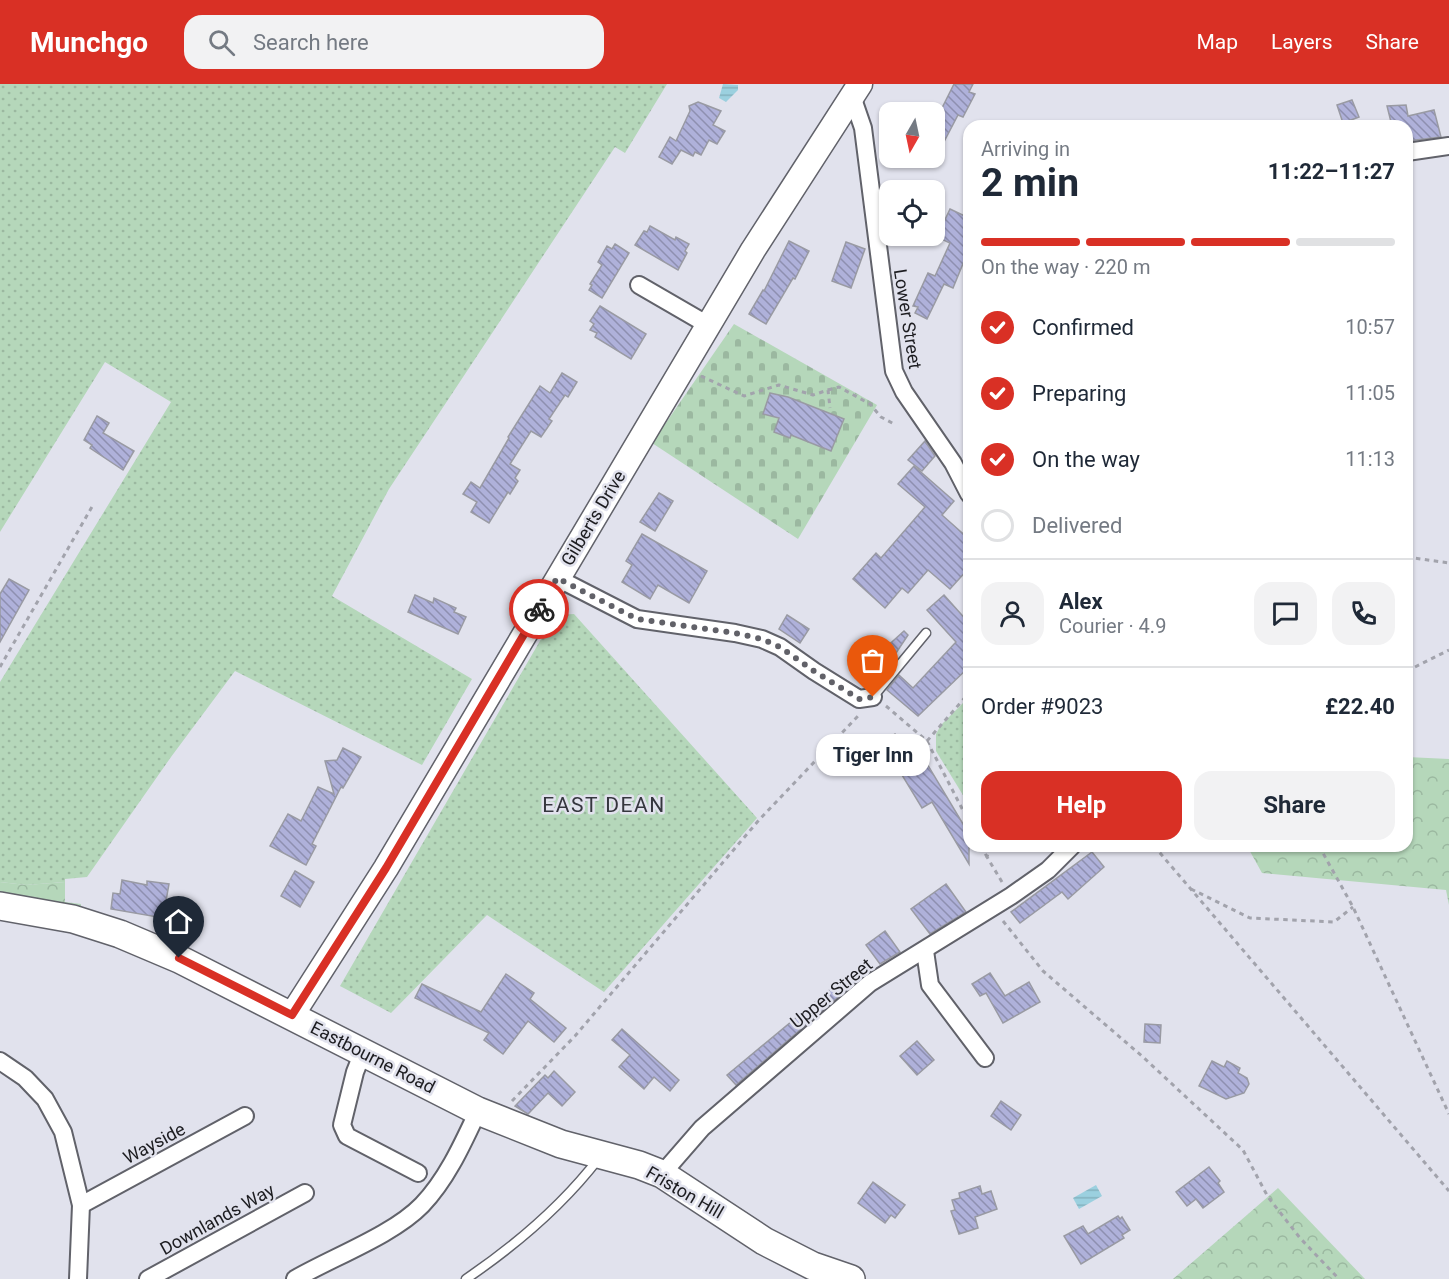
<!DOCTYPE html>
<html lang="en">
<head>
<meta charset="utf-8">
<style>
	:root { --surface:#fff; --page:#f2f2f3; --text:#1f2937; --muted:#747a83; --line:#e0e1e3; --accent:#d93025 }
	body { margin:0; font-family:Roboto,sans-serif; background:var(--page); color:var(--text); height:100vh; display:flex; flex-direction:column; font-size:22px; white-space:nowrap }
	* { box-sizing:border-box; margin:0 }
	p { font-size:20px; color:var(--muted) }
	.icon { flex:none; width:33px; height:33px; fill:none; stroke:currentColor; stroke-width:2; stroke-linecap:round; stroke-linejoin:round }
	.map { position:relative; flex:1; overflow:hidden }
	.sheet { position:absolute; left:963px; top:36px; width:450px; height:732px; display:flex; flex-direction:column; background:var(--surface); border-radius:18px; box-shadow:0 2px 4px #0004 }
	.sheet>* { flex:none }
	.needle { width:39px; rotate:189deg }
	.fabs { position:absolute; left:879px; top:18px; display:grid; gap:12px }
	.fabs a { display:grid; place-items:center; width:66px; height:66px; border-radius:12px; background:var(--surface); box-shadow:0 2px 4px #0004; font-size:30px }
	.pin { position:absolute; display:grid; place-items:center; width:51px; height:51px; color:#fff; margin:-62px -26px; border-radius:50% 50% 50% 0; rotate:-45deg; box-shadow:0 0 6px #0007 }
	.pin .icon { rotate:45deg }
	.courier { position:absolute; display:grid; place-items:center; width:60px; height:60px; margin:-30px; border:4px solid #d93025; border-radius:50%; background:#fff; color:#222; box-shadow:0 2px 8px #0007 }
	.bubble { position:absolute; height:42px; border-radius:18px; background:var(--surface); box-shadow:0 2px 4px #0004; font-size:20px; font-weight:700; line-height:42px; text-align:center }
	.headline em { font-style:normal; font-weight:700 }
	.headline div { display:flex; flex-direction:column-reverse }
	.headline { display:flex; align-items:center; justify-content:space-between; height:102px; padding:0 18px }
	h1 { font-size:39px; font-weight:700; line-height:45px }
	.bar { display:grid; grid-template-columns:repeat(4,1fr); gap:9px 6px; align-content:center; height:72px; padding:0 18px }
	.bar i { height:8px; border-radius:4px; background:var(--line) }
	.bar .selected { background:var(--accent) }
	.bar p { grid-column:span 4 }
	.line { display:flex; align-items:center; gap:15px; padding:0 18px; border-top:2px solid var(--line) }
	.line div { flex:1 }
	.round { display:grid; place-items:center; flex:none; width:63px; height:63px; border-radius:18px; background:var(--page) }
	ol { padding:0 18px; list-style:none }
	li { display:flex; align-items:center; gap:18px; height:66px }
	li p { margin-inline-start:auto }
	li .icon { padding:6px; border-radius:50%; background:var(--accent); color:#fff; stroke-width:4 }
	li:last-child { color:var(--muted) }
	li i { width:33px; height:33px; border:3px solid var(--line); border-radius:50% }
	.cta { display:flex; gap:12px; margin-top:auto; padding:12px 18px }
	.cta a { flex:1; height:69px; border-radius:18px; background:var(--accent); color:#fff; font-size:24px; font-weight:700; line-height:69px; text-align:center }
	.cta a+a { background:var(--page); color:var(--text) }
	header { display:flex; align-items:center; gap:36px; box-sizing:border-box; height:84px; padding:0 30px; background:var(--accent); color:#fff }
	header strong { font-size:28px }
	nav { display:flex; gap:33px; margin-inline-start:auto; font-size:21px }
	.search { width:420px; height:54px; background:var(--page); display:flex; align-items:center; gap:15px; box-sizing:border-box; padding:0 21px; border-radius:18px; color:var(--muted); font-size:22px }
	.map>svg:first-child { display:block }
	.grass { fill:url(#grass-dots) }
	.forest { fill:url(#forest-crowns) }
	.cemetery { fill:url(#cemetery-stones) }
	.water { fill:url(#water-rules) }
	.building { fill:url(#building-back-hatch); stroke:#999aa3; stroke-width:1.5 }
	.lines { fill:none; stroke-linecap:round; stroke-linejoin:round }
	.lane-casing { stroke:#61626a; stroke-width:11 }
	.street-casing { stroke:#61626a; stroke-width:20 }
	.secondary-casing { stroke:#61626a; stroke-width:27 }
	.primary-casing { stroke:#61626a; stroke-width:30 }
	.path { stroke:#a2a3ac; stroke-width:3; stroke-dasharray:4.5 4.5; stroke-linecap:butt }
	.lane { stroke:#fff; stroke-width:8 }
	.street { stroke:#fff; stroke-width:16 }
	.secondary { stroke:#fff; stroke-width:24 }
	.primary { stroke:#fff; stroke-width:27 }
	.done { stroke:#616168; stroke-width:6; stroke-dasharray:0 10.8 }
	.route { stroke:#d93025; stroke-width:8 }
	.labels { text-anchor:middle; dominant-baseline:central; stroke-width:5; stroke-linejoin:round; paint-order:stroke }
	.street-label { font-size:18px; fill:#1c1c20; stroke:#e1e2ed }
	.quarter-label { font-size:21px; letter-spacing:1.5px; fill:#35363e; stroke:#e1e2ed }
</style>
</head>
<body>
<header>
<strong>Munchgo</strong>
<div class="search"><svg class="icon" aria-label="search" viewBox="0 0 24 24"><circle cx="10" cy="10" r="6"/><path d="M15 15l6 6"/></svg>Search here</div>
<nav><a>Map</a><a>Layers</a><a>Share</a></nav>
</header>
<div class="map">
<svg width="1449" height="1195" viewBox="0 0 1449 1195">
	<defs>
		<pattern id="grass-dots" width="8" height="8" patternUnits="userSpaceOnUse" patternTransform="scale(1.5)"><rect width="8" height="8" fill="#b5d7ba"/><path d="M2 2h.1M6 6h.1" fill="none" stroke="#9bb8a0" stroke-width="1.8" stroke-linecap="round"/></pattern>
		<pattern id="forest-crowns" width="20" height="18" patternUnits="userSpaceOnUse" patternTransform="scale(1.5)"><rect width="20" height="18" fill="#b5d7ba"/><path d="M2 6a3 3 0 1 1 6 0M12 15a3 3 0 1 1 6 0" fill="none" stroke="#9bb8a0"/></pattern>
		<pattern id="cemetery-stones" width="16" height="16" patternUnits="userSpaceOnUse" patternTransform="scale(1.5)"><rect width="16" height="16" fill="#b5d7ba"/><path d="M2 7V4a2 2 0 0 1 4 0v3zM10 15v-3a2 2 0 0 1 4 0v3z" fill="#9bb8a0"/></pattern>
		<pattern id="water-rules" width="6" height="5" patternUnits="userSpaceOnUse" patternTransform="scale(1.5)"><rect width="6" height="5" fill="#9bd0df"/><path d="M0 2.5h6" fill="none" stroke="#85b2bf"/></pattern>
		<pattern id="building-back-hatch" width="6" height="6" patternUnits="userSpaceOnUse" patternTransform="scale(1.5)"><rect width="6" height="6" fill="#afb1da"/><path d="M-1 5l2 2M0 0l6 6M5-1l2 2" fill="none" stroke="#8e8fb0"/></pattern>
	</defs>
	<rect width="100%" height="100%" fill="#e1e2ed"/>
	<g class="grass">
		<polygon points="0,0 667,0 625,69 615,63 389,405 332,512 472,595 422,681 235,587 171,673 87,793 65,795 65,798 26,801 0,798 0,598 171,318 105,278 0,448"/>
		<polygon points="574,530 757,734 604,908 487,831 391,929 340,902 555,531"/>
		<polygon points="969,613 969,721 936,667 936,650 941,641"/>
	</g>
	<g class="forest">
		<polygon points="1407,673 1449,675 1449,821 1446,806 1262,789 1247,762 1407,762"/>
		<polygon points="0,798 26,801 65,798 65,818 81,820 81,825 0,816"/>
		<polygon points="1278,1104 1365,1195 1173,1195"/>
	</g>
	<polygon class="cemetery" points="734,240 877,321 798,455 652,359"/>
	<g class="water">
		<polygon points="723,0 738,1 738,6 726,18 719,14"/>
		<polygon points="1096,1101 1102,1112 1079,1125 1073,1114"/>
	</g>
	<g class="building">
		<polygon points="954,0 973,0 969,8 975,10 963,33 958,31 934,77 934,40"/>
		<polygon points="1352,16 1359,33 1343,39 1337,21"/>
		<polygon points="698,18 721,27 713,41 725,47 717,60 709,56 701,71 695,68 693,72 681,66 672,80 659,73 670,53 676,57 690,27 689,22"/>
		<polygon points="1406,21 1408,32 1434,26 1441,53 1407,57 1407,42 1392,42 1387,22"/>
		<polygon points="950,125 969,134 969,165 953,204 944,200 927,235 915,229 918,223 913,222 928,189 935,192 950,159 937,153"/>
		<polygon points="650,142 675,156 676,153 689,160 685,167 687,169 678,186 635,161 644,147 647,148"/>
		<polygon points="789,157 809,167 795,195 793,194 766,240 749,230 763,206 764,207"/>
		<polygon points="846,158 865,165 851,204 832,197"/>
		<polygon points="615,160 629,169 602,214 589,206 592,201 590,200 602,181 598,178 607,162 612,165"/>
		<polygon points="600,222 646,250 631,275 595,253 597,249 590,246 594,240 590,237"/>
		<polygon points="562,289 577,298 568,313 565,311 549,335 552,337 541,353 531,347 510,380 520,386 515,394 518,397 510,410 508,408 489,439 471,428 477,418 463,410 471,398 480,404 509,354 508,353 540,302 550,309"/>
		<polygon points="770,309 788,313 844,335 831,367 791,351 790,354 774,348 779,334 763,330"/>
		<polygon points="97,332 109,339 103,349 134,367 123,386 90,364 92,361 84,356"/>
		<polygon points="925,357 935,372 922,387 908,376"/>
		<polygon points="914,382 954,417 942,431 969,455 969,484 950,505 928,486 908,509 902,504 885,524 853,495 876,469 881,474 925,423 898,400"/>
		<polygon points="659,409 673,417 655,447 640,438"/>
		<polygon points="642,450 707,487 689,519 658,501 650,515 622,498 632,481 626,477"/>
		<polygon points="9,495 29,506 0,558 0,510"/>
		<polygon points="415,511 433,519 434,514 456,524 454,528 466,533 458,550 408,528"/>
		<polygon points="944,511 969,539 969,583 918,632 887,606 899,591 913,604 956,558 927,526"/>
		<polygon points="787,531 809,545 800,559 779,545"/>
		<polygon points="904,547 908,551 888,581 890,583 877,598 862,585"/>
		<polygon points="895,650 901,659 911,653 969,750 969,780 932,718 922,724 882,658"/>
		<polygon points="343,664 361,673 343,704 341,703 312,760 316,762 306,781 270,762 288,730 301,737 318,703 334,710 325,677 337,676"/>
		<polygon points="1092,768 1104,783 1068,815 1062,808 1020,839 1011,828"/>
		<polygon points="295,787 314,798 300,823 281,812"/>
		<polygon points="122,796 147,801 147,797 169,800 163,834 111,825 113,809 120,810"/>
		<polygon points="946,800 966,828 930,850 911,825"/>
		<polygon points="885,847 900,868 880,880 866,861"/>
		<polygon points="850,889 857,897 736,1001 727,991"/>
		<polygon points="990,889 1005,912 1029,898 1040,918 1003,939 986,909 980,912 972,900"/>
		<polygon points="506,890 534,909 530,915 566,944 554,958 528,937 503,970 484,956 489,949 415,914 422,900 481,928"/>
		<polygon points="1145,940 1161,941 1160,959 1144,958"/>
		<polygon points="622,945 679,996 670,1007 654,993 644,1005 619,983 630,971 612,956"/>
		<polygon points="917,957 934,976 917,991 900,972"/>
		<polygon points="1212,977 1224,983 1227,977 1240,984 1238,989 1247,994 1249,1000 1244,1009 1226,1015 1199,1002"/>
		<polygon points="554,987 575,1008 562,1022 548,1009 528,1030 515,1022 545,991 548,994"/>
		<polygon points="1001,1017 1021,1031 1011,1046 991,1032"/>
		<polygon points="1209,1083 1220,1097 1218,1099 1224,1108 1203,1124 1196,1115 1187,1122 1176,1108"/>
		<polygon points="873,1098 905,1121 895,1134 891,1131 885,1139 858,1119"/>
		<polygon points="980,1102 982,1110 991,1107 997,1125 975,1133 978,1144 959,1150 951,1127 955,1126 952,1116 960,1114 959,1109"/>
		<polygon points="1118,1132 1120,1135 1122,1133 1130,1146 1122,1151 1124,1154 1081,1180 1064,1152 1083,1142 1088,1150"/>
	</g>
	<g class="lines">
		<g class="lane-casing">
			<g id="lane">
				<polyline points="873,613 926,549"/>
				<path d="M466,1195C516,1161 562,1122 599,1074"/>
			</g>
		</g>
		<g class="street-casing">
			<g id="street">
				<polyline points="852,12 863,44 894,287 904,308 953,379 969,410"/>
				<polyline points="1407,68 1449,62"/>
				<polyline points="639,201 708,241"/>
				<polyline points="557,494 637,535 735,549 762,555 780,563 814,587 859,615 873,613"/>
				<polyline points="925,867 930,901 985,974"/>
				<polyline points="363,968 355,988 342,1041 347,1052 418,1089"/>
				<polyline points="0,977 25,994 45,1015 63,1048 81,1121 78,1195"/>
				<polyline points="662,1090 702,1044 870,899 1011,812 1048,786 1072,762"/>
				<polyline points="81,1121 245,1032"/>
				<polyline points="148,1195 305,1109"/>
				<path d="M295,1195C333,1173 393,1151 422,1121C447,1095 463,1059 478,1027"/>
			</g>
		</g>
		<g class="secondary-casing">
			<polyline id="secondary" points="292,931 386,784 753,166 860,0"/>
		</g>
		<g class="primary-casing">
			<polyline id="primary" points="0,822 73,835 120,850 179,875 478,1027 561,1060 639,1081 662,1090 764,1157 813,1182 851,1195"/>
		</g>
		<g class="path">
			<polyline points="701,292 744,312 779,301 813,311 828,306 830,324"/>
			<polyline points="828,306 839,303 870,320 881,333 894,340"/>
			<polyline points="1407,473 1449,479"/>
			<polyline points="0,583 93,421"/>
			<polyline points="1407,587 1449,566"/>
			<polyline points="886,622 927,657 969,738"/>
			<polyline points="927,657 969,609"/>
			<polyline points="981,762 987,773"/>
			<polyline points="990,762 987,773 1002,798"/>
			<polyline points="1154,762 1449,1107"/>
			<polyline points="1319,762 1353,823 1449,1030"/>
			<polyline points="1191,805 1250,834 1334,838 1353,823"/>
			<polyline points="1003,837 1043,887 1143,973 1243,1066 1268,1113 1300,1154 1339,1195"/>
			<polyline points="512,1017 575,952 759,736 858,632"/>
		</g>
		<use href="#lane" class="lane"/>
		<use href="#street" class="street"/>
		<use href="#secondary" class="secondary"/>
		<use href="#primary" class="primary"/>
	</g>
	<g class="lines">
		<polyline class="done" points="539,525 557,494 637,535 735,549 762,555 780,563 814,587 859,615 873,613"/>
		<polyline class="route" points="179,874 292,931 386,784 539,525"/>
	</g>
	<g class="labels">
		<g class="street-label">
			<text transform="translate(908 235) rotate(81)">Lower Street</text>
			<text transform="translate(593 434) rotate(-59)">Gilberts Drive</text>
			<text transform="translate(831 909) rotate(-39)">Upper Street</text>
			<text transform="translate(373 973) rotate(27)">Eastbourne Road</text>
			<text transform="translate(154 1059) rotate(-28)">Wayside</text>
			<text transform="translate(685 1108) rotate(30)">Friston Hill</text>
			<text transform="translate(217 1135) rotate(-29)">Downlands Way</text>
		</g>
		<g class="quarter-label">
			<text x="604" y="721">EAST DEAN</text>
		</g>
	</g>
</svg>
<div class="fabs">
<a><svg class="needle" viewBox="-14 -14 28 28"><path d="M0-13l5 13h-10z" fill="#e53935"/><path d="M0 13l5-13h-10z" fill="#747a83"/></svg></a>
<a><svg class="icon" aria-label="locate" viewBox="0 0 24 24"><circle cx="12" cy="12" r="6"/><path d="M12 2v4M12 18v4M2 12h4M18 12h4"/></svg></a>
</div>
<div class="pin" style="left:873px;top:613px;background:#ea580c"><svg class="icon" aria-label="bag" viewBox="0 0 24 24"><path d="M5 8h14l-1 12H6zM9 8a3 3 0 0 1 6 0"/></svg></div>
<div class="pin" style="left:179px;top:874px;background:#1f2937"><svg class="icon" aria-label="home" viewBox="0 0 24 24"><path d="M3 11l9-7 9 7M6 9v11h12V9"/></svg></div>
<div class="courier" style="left:539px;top:525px"><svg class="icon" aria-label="bike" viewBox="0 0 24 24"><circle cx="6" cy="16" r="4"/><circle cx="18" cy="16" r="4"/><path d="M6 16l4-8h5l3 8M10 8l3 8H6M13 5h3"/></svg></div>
<div class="bubble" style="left:816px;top:650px;width:114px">Tiger Inn</div>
<section class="sheet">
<div class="headline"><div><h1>2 min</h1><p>Arriving in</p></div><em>11:22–11:27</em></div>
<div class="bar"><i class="selected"></i><i class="selected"></i><i class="selected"></i><i></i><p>On the way · 220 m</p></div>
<ol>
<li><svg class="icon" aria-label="check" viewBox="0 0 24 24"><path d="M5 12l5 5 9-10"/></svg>Confirmed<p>10:57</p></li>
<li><svg class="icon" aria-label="check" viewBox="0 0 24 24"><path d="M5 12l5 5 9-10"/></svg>Preparing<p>11:05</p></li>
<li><svg class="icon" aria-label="check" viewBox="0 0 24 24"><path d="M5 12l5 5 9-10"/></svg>On the way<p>11:13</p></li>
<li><i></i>Delivered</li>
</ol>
<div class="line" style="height:108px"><a class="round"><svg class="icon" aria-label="person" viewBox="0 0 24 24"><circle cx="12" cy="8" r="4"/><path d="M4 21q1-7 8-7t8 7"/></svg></a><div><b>Alex</b><p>Courier · 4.9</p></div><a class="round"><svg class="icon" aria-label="chat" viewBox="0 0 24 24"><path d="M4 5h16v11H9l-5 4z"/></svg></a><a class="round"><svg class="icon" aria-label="phone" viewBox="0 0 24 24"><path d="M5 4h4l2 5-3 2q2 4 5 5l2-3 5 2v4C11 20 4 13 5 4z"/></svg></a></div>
<div class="line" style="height:78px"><div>Order #9023</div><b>£22.40</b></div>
<div class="cta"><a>Help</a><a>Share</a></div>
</section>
</div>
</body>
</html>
